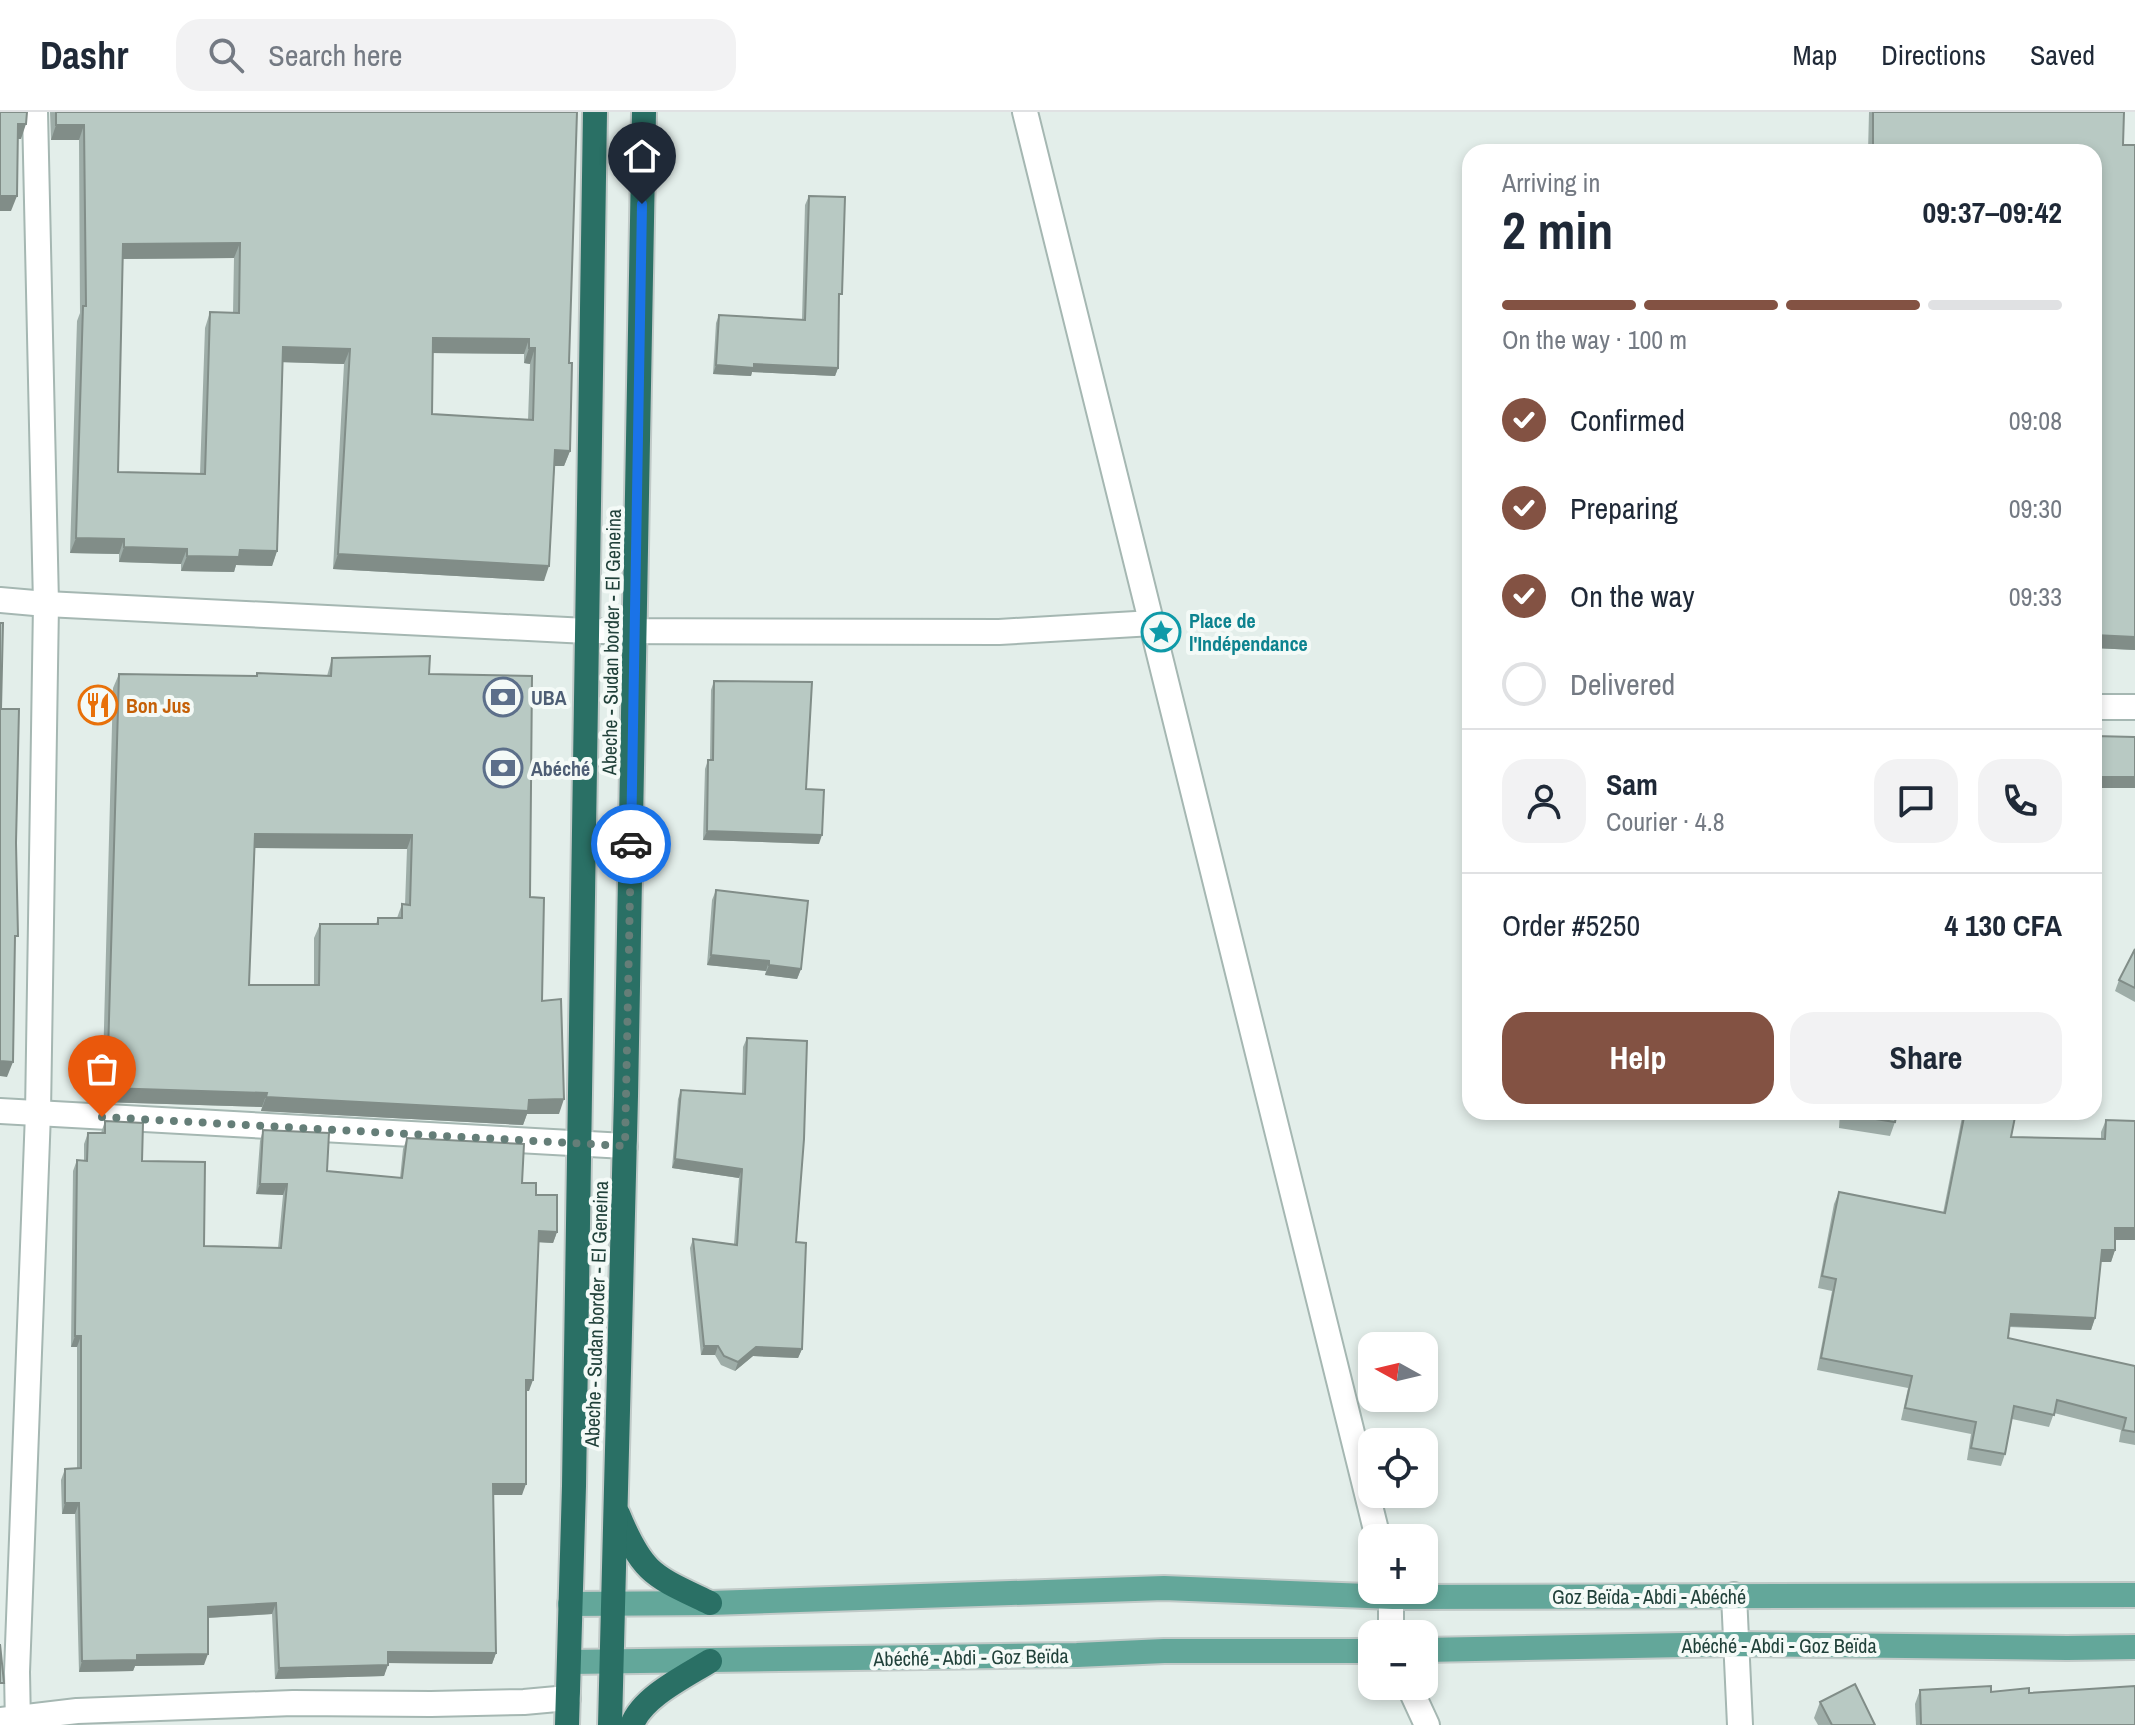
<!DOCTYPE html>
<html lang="en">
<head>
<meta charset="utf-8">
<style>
	:root { --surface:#fff; --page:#f2f2f3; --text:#1f2937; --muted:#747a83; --line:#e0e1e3; --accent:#835243 }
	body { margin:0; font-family:"Archivo Narrow",sans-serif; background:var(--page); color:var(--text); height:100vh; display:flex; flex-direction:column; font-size:30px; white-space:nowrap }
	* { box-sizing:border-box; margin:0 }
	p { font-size:26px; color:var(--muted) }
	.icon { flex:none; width:44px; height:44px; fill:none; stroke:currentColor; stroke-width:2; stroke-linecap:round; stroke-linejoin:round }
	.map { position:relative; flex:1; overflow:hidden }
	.drawer { position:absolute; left:1462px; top:32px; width:640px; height:976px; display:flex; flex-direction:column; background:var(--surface); border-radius:24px; box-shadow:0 4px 12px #0003 }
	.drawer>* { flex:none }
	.needle { width:52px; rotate:278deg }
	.tools { position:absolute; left:1358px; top:1220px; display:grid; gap:16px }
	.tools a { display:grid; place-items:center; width:80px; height:80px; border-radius:16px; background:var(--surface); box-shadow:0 4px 12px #0003; font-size:40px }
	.pin { position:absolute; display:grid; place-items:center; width:68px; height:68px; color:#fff; margin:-82px -34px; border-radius:50% 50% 50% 0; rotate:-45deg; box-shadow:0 0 8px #0007 }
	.pin .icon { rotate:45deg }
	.courier { position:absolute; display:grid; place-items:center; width:80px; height:80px; margin:-40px; border:6px solid #1a73e8; border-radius:50%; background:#fff; color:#222; box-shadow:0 2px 10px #0007 }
	.summary em { font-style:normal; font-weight:800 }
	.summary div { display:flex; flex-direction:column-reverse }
	.summary { display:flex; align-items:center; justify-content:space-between; height:136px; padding:0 40px }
	h1 { font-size:52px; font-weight:800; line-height:60px }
	.bar { display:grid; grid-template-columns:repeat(4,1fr); gap:12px 8px; align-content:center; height:96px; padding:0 40px }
	.bar i { height:10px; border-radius:6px; background:var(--line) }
	.bar .selected { background:var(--accent) }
	.bar p { grid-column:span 4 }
	.line { display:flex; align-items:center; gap:20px; padding:0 40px; border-top:2px solid var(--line) }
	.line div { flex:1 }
	.round { display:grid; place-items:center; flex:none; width:84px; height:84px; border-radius:24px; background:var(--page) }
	ol { padding:0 40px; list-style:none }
	li { display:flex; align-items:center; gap:24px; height:88px }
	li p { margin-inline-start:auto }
	li .icon { padding:8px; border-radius:50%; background:var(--accent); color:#fff; stroke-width:4 }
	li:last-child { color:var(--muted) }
	li i { width:44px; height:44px; border:4px solid var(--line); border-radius:50% }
	.primary-button { display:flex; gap:16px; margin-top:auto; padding:16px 40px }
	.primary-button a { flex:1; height:92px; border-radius:24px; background:var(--accent); color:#fff; font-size:32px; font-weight:800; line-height:92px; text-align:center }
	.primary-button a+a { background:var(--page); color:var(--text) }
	header { display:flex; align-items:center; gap:48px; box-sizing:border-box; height:112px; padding:0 40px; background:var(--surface); border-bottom:2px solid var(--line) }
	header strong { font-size:38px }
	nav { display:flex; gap:44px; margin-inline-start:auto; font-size:28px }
	.search { width:560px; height:72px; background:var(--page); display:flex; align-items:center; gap:20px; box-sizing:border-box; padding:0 28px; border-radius:24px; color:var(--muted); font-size:30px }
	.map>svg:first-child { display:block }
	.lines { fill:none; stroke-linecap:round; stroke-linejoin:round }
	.minor-casing { stroke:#a5b7b2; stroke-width:28 }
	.major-casing { stroke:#c1cac8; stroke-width:28 }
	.highway-casing { stroke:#c1cac8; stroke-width:28 }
	.minor { stroke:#fff; stroke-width:24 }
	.major { stroke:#63a79a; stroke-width:24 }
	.highway { stroke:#2a7065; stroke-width:24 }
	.wall { fill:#9eada8; fill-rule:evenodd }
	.shaded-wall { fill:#818d88 }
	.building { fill:#b8c9c3; stroke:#818d88; stroke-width:2; fill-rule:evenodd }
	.done { stroke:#657e78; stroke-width:8; stroke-dasharray:0 14.4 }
	.route { stroke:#1a73e8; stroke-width:10 }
	.labels { text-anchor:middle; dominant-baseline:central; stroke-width:8; stroke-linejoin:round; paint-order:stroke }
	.culture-label { font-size:20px; font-weight:bold; fill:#0d838f; stroke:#f4faf7; text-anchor:start }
	.street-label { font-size:20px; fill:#21413a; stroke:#f4faf7 }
	.service-label { font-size:20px; font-weight:bold; fill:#4e5e75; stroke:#f4faf7; text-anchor:start }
	.food-label { font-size:20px; font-weight:bold; fill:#c56008; stroke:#f4faf7; text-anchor:start }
</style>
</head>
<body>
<header>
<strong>Dashr</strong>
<div class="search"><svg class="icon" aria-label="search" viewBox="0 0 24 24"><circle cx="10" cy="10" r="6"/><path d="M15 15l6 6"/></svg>Search here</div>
<nav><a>Map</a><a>Directions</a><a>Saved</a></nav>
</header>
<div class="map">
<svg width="2135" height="1613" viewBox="0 0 2135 1613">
	<rect width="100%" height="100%" fill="#e3eeea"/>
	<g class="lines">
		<g class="minor-casing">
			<g id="minor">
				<polyline points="1025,0 1378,1426"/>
				<polyline points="0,488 46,492 587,519 999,520 1153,511"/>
				<polyline points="2094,595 2135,595"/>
				<polyline points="0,999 625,1034"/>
				<polyline points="1391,1478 1391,1522"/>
				<polyline points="1734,1483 1740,1613"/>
				<polyline points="1409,1574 1427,1613"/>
				<polyline points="0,1608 77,1599 293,1591 431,1592 524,1590 568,1586"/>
				<polyline points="18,1613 17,1560 38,1001 46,492 35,0"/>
			</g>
		</g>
		<g class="major-casing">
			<g id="major">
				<polyline points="570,1492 710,1491 1164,1476 1393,1485 2135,1483"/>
				<polyline points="1424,1538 1738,1532 2067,1536 2135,1535"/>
				<polyline points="570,1550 1077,1543 1164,1539 1372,1539"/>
			</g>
		</g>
		<g class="highway-casing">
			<g id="highway">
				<path d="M618,1402C643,1463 654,1464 710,1491"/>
				<polyline points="567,1613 574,1374 595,0"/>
				<polyline points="610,1613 626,984 644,0"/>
				<path d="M632,1613C642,1585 686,1564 710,1549"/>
			</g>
		</g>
		<use href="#minor" class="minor"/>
		<use href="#major" class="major"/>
		<use href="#highway" class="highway"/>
	</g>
	<g class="wall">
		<path d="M50,0H577L569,251L570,339L564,354H555L544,469L333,457L344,252L282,250L277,439L272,454L236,453L234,460L181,459V452L119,450V442L70,441L77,209L80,201L79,28H51ZM234,146L233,201L210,200L205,216L200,362L118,360L123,147ZM433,241L524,242V251L530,252L528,308L432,302Z"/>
		<polygon points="1869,0 2124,0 2123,33 2135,33 2135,538 2094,536 2094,40 1868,40"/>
		<polygon points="809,84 839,191 838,256 835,264 752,260 751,264 713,262 716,211 719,203 802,208 805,93"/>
		<path d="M332,546L429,562L530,785L542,889L559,1002H527L523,1013L261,999L262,995L102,990L113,576L119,562L257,564V561L327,564ZM255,736L407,737L405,793L402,792L397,806H378L376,812H320L314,826V873H249Z"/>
		<polygon points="714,569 806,677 819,732 703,728 705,657 708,648 710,648 711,578"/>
		<polygon points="716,778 801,857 797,867 765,863 766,859 707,853 712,788"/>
		<polygon points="2135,837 2135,890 2115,879 2119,868"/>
		<polygon points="747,926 796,1130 802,1237 798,1246 753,1244 735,1259 721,1253 715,1243 701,1243 690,1136 693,1127 734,1132 739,1066 672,1056 678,987 681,978 742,982 743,935"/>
		<polygon points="1840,1000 1897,1000 1895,1010 1890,1024 1839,1016"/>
		<polygon points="1963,1000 2016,1000 2011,1025 2101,1027 2101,1020 2106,1008 2115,1138 2111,1150 2101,1150 2095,1206 2091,1218 2009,1215 2008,1226 2135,1254 2135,1333 2119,1330 2121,1318 2054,1301 2049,1315 2012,1307 2005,1342 2001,1354 1967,1348 1971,1322 1901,1308 1908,1276 1817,1258 1832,1179 1818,1176 1834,1092 1839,1080 1943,1101"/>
		<polygon points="105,1009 142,1049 204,1134 278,1136 283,1083 256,1082 260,1029 263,1018 327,1059 400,1066 403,1037 407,1026 522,1071 536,1083 557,1120 553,1131 538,1130 529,1279 526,1279 522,1383 493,1383 496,1541 492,1552 388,1551 384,1564 275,1567 272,1502 208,1506 204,1553 135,1554 133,1559 79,1560 75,1402 62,1402 61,1368 65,1357 77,1356 77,1235 71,1235 73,1059 77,1048 84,1049 84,1032 88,1021 101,1021"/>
		<polygon points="1920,1578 2029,1581 2135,1613 1916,1613 1915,1592"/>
		<polygon points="1820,1590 1875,1613 1818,1613 1814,1606"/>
	</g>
	<g class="shaded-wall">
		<polygon points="18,12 26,12 21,27 12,27"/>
		<polygon points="56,13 84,13 79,28 51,28"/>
		<polygon points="0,84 17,84 11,99 0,99"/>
		<polygon points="240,131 234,146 118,147 123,132"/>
		<polygon points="433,226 529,227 524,242 428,241"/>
		<polygon points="283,235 350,237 344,252 277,250"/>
		<polygon points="529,236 535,236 530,252 524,251"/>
		<polygon points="754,252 838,256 835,264 752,260 751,264 713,262 716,253"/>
		<polygon points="555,338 570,339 564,354 550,354"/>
		<polygon points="76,426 124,427 119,442 70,441"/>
		<polygon points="124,435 187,437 181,452 119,450"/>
		<polygon points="240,438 277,439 272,454 236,453 234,460 181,459 187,444"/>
		<polygon points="338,442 549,454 544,469 333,457"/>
		<polygon points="2094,523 2135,525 2135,538 2094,536"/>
		<polygon points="2099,665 2135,665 2135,676 2095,676"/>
		<polygon points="707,719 822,723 819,732 703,728"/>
		<polygon points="255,722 412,723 407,737 250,736"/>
		<polygon points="711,843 769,849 766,859 707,853"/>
		<polygon points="769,853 801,857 797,867 765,863"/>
		<polygon points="0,949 13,950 7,965 0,964"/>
		<polygon points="107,976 267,981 262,995 102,990"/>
		<polygon points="266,985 529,988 564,987 559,1002 527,1002 523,1013 261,999"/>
		<polygon points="675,1047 742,1057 739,1066 672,1056"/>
		<polygon points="260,1072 287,1072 283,1083 256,1082"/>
		<polygon points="2115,1116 2135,1116 2135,1128 2111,1128"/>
		<polygon points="539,1119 557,1120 553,1131 535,1130"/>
		<polygon points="2102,1138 2115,1138 2111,1150 2098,1150"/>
		<polygon points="2011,1202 2095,1206 2091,1218 2006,1214"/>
		<polygon points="75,1224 81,1224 77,1235 71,1235"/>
		<polygon points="704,1234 718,1234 715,1243 701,1243"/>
		<polygon points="756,1235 802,1237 798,1246 753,1244 735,1259 738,1250"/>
		<polygon points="526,1268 533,1268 529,1279 522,1279"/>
		<polygon points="493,1372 526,1372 522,1383 489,1383"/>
		<polygon points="65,1391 79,1391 75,1402 62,1402"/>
		<polygon points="276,1491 272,1502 204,1506 208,1495"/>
		<polygon points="388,1540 496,1541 492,1552 384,1551"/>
		<polygon points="208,1542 204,1553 135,1554 133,1559 79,1560 82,1549 137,1543"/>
		<polygon points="388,1553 384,1564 275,1567 279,1556"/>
	</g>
	<g class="building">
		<polygon points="0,0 27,0 26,12 18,12 17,84 0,84"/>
		<path d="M56,0H577L569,251H572L570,339L555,338L549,454L338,442L350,237L283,235L277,439L240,438L239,445L187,444V437L124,435V427L76,426L83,194H86L84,13H56ZM240,131L239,201L210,200L205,362L118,360L123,132ZM433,226L529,227V236H535L533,308L432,302Z"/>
		<polygon points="1873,0 2124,0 2123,33 2135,33 2135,525 2094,523 2094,40 1873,40"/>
		<polygon points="809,84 845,85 842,182 839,182 838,256 754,252 754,256 716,253 719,203 805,208"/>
		<polygon points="0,511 3,511 1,597 19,597 16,731 18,824 15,824 13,950 0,949"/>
		<path d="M430,544L429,562L532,564L530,785L544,786L542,889L561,887L564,987L529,988L528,999L266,985L267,981L107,976L119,562L257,564V561L331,564L332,546ZM255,722L412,723L410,793L402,792V806H378V812H320L319,873H249Z"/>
		<polygon points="714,569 812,570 806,677 824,678 822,723 707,719 708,648 713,648"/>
		<polygon points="2094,624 2135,625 2135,665 2099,665 2098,692 2094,692"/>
		<polygon points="716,778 808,789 801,857 769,853 769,849 711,843"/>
		<polygon points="2135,837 2135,876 2119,868"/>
		<polygon points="747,926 807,929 804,1027 796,1130 806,1131 802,1237 756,1235 738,1250 724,1244 718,1234 704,1234 693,1127 737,1133 742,1057 675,1047 681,978 745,982"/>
		<polygon points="1844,1000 1897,1000 1895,1010 1844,1002"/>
		<polygon points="1965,1000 2016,1000 2011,1025 2105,1027 2106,1008 2135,1009 2135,1116 2115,1116 2115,1138 2102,1138 2095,1206 2011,1202 2008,1226 2135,1254 2135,1320 2123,1318 2126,1306 2057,1288 2054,1303 2014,1294 2005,1342 1971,1336 1976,1310 1905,1296 1912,1264 1821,1246 1836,1167 1822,1164 1839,1080 1945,1101"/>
		<polygon points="105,1009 143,1011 142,1049 205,1050 204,1134 281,1136 287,1072 260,1072 263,1018 329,1021 327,1059 402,1066 407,1026 524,1032 522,1071 536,1071 536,1083 557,1083 557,1120 539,1119 533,1268 526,1268 526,1372 493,1372 496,1541 388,1540 388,1553 279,1556 276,1491 208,1495 208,1542 137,1543 137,1548 82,1549 79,1391 65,1391 65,1357 81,1356 81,1224 75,1224 77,1048 87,1049 88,1021 105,1021"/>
		<polygon points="0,1532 4,1571 0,1571"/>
		<polygon points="1855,1572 1875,1613 1832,1613 1820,1590"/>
		<polygon points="1991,1574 1991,1580 2029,1576 2029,1581 2135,1574 2135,1613 1921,1613 1920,1578"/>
	</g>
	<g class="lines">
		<polyline class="done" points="102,1005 625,1034 631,732"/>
		<polyline class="route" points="631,732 642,92"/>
	</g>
	<defs>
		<g id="sight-ring" transform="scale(2)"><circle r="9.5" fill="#f4faf7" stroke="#0f9aa8" stroke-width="1.5"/><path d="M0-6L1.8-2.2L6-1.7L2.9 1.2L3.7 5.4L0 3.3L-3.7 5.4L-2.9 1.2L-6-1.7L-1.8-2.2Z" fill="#0f9aa8"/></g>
		<g id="bank-ring" transform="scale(2)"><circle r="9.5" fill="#f4faf7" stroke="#5c6f8a" stroke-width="1.5"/><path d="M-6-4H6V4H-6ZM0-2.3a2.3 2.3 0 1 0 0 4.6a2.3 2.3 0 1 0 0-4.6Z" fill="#5c6f8a"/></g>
		<g id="restaurant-ring" transform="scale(2)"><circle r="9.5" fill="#f4faf7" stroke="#e8710a" stroke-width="1.5"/><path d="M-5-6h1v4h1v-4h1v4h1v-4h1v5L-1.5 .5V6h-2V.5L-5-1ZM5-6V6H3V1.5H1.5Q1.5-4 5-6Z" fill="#e8710a"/></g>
	</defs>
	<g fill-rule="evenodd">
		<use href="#sight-ring" x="1161" y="520"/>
		<use href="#bank-ring" x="503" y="585"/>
		<use href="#restaurant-ring" x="98" y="593"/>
		<use href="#bank-ring" x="503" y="656"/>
	</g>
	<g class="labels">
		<g class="culture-label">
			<text x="1189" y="508">Place de<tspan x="1189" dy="23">l'Indépendance</tspan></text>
		</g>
		<g class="street-label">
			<text transform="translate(611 530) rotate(-89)">Abeche - Sudan border - El Geneina</text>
			<text transform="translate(596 1202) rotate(-88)">Abeche - Sudan border - El Geneina</text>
			<text x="1649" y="1484">Goz Beïda - Abdi - Abéché</text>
			<text x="1779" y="1533">Abéché - Abdi - Goz Beïda</text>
			<text transform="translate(971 1545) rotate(-1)">Abéché - Abdi - Goz Beïda</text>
		</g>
		<g class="service-label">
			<text x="531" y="585">UBA</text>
			<text x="531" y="656">Abéché</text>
		</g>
		<g class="food-label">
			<text x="126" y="593">Bon Jus</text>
		</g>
	</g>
</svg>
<div class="tools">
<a><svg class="needle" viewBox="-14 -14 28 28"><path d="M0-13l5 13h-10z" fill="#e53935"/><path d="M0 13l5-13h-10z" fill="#747a83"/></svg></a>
<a><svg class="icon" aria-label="locate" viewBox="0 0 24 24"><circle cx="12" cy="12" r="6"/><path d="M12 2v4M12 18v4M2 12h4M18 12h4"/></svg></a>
<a>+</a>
<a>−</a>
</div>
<div class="pin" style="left:102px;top:1005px;background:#ea580c"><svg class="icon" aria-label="bag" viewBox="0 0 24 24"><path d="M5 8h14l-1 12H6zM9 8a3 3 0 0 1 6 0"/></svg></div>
<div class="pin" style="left:642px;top:92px;background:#1f2937"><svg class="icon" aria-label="home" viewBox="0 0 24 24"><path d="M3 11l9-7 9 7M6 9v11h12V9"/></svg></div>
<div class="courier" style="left:631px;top:732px"><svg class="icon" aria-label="car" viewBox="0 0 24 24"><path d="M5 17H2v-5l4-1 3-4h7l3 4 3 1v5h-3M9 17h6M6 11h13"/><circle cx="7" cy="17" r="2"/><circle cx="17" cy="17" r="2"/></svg></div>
<section class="drawer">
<div class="summary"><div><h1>2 min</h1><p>Arriving in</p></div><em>09:37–09:42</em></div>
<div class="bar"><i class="selected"></i><i class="selected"></i><i class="selected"></i><i></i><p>On the way · 100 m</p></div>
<ol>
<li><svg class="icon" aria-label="check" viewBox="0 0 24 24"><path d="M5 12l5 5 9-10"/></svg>Confirmed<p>09:08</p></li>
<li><svg class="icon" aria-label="check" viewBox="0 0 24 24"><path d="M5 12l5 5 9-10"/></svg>Preparing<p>09:30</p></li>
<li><svg class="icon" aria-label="check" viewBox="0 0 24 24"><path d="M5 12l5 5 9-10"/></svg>On the way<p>09:33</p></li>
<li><i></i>Delivered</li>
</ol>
<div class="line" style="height:144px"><a class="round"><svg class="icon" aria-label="person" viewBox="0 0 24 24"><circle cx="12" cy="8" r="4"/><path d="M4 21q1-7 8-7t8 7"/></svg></a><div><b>Sam</b><p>Courier · 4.8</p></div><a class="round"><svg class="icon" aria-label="chat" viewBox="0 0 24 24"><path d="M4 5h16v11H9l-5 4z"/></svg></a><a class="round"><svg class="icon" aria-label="phone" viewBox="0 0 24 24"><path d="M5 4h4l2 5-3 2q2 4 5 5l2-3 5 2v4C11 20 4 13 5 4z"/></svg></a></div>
<div class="line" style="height:104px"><div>Order #5250</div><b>4 130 CFA</b></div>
<div class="primary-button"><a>Help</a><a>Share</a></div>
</section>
</div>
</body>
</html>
